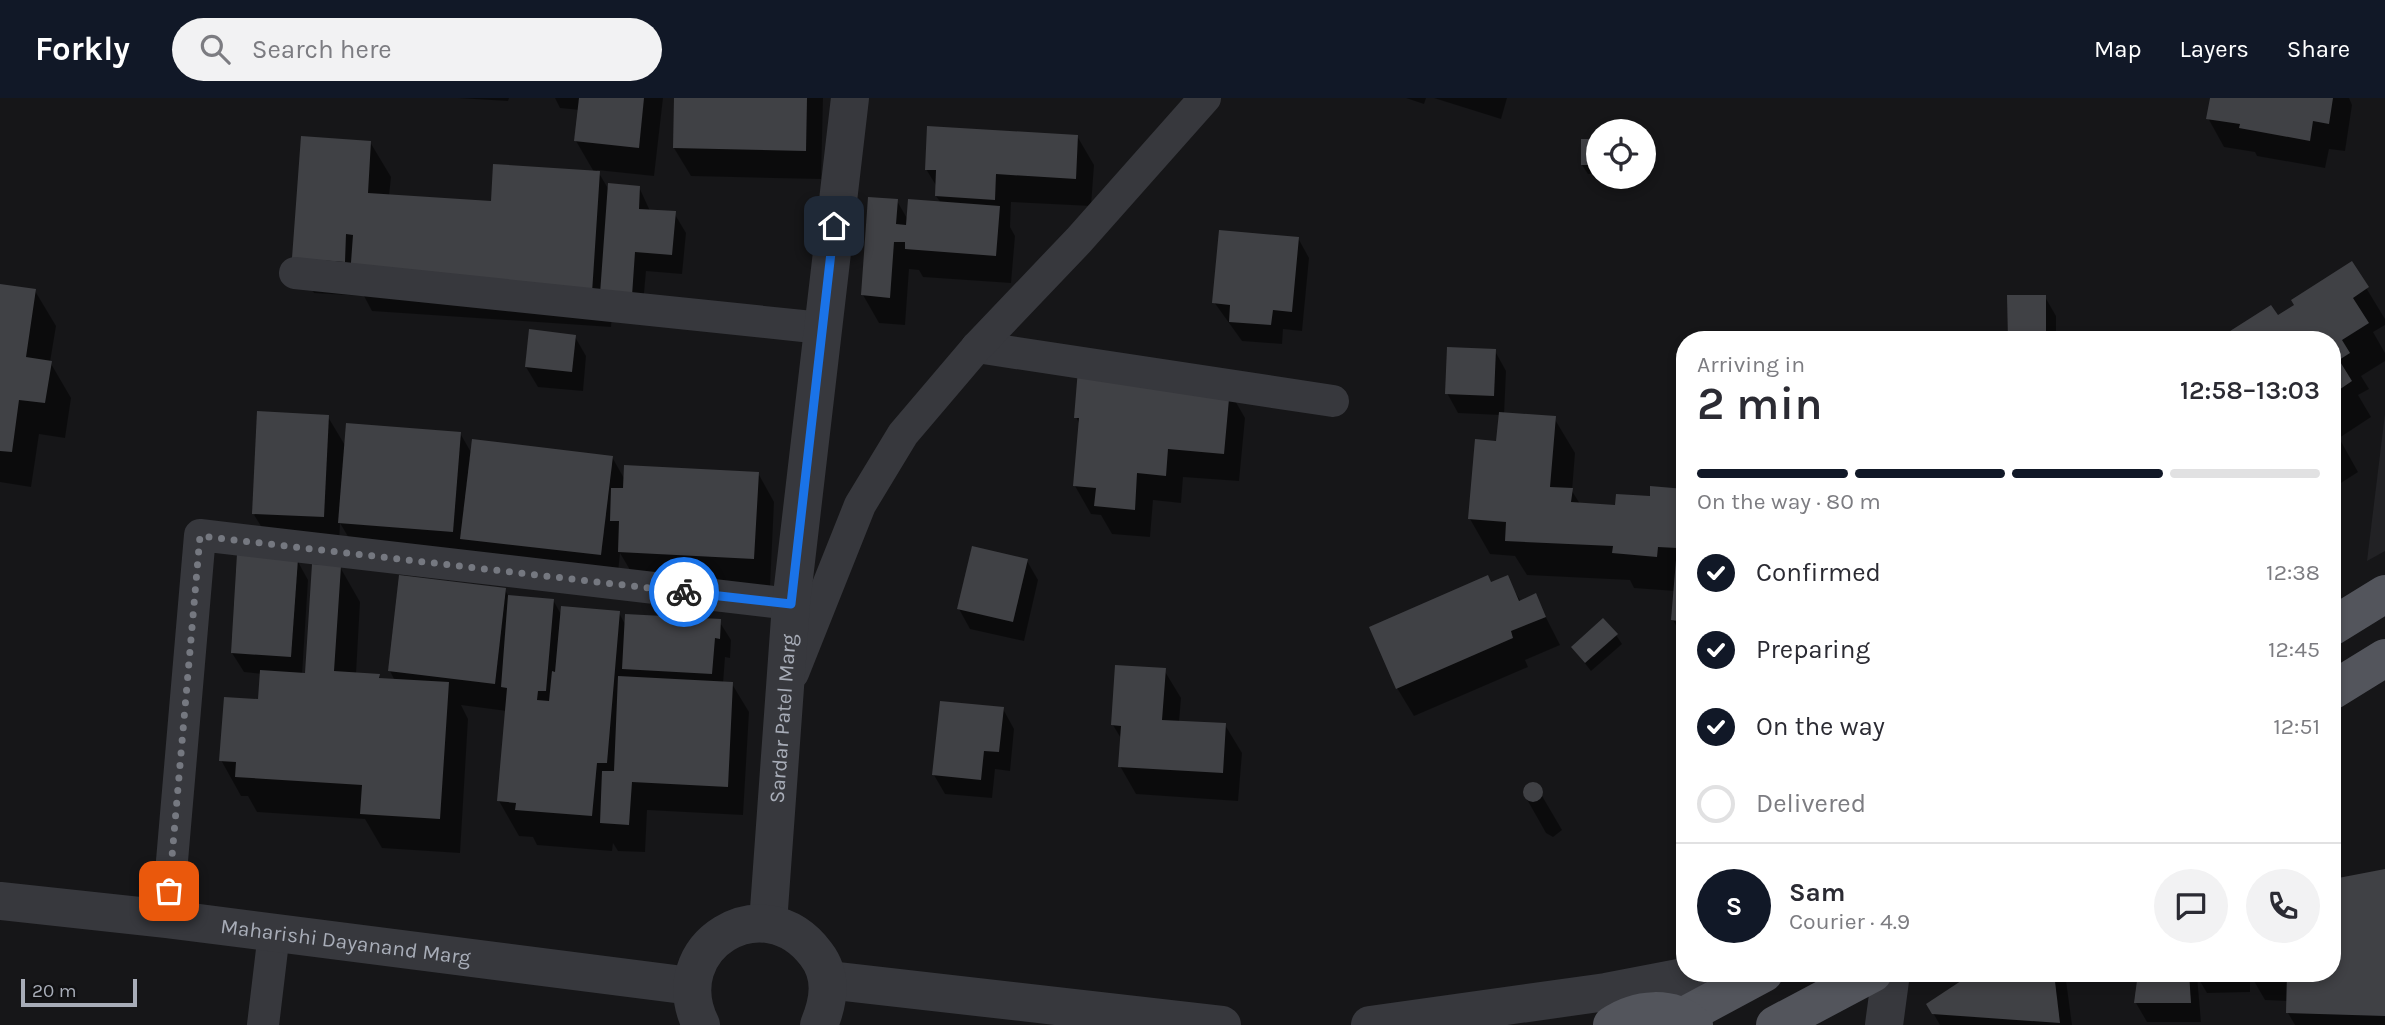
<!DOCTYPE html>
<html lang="en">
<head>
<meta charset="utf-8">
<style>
	:root { --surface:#fff; --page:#f2f2f3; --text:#2b2b33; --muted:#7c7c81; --line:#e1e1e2; --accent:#111827 }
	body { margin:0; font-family:Karla,sans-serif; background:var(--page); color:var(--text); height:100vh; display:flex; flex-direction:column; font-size:26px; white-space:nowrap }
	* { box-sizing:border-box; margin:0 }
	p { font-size:23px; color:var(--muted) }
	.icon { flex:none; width:38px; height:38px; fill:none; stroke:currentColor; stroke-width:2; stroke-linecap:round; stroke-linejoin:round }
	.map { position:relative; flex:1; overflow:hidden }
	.details { position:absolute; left:1676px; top:233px; width:665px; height:651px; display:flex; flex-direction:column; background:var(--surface); border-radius:28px; box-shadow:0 4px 10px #0003 }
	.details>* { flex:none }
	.controls { position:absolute; left:1586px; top:21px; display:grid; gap:14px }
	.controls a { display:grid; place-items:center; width:70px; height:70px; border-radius:50%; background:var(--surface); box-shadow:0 4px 10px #0003; font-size:35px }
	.scale { position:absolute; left:21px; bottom:18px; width:116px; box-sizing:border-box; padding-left:7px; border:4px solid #a8adb8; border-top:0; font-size:19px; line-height:24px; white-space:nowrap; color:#a8adb8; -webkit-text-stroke:5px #111113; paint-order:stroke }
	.pin { position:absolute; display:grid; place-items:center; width:60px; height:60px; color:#fff; margin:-30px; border-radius:14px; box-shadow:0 4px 10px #0006 }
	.courier { position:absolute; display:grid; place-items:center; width:70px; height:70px; margin:-35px; border:5px solid #1a73e8; border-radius:50%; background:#fff; color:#222; box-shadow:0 2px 9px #0007 }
	.summary em { font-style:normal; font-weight:600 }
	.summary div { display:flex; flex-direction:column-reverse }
	.summary { display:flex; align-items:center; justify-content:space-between; height:119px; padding:0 21px }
	h1 { font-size:46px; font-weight:600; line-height:52px }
	.bar { display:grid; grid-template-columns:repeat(4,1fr); gap:10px 7px; align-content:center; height:84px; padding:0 21px }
	.bar i { height:9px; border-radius:5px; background:var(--line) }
	.bar .on { background:var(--accent) }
	.bar p { grid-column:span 4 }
	.line { display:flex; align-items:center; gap:18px; padding:0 21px; border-top:2px solid var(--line) }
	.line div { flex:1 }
	.round { display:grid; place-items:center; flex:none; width:74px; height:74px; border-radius:37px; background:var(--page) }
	ol { padding:0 21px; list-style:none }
	li { display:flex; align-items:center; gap:21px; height:77px }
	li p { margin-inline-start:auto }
	li .icon { padding:7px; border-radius:50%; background:var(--accent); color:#fff; stroke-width:4 }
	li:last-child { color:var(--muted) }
	li i { width:38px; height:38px; border:4px solid var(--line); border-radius:50% }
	header { display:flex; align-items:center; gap:42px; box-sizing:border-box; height:98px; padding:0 35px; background:var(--accent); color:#fff }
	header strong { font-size:33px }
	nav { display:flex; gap:38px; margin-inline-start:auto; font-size:24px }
	.search { width:490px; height:63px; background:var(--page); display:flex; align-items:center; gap:18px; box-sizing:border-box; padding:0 24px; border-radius:38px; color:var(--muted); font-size:26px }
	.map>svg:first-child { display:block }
	.built { fill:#222225 }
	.shadow { fill:#0007 }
	.building { fill:#404145 }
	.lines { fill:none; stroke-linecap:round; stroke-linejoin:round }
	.minor { stroke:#37383d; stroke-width:32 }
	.tertiary { stroke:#37383d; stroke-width:38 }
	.primary { stroke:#53555c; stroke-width:38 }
	.done { stroke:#757880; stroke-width:7; stroke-dasharray:0 12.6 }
	.route { stroke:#1a73e8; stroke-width:9 }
	.labels { text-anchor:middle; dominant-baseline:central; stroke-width:7; stroke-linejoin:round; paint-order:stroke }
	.street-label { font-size:21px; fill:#a8adb8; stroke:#111113 }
</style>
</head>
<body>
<header>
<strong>Forkly</strong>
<div class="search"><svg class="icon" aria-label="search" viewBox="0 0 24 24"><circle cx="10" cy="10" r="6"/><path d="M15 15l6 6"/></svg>Search here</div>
<nav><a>Map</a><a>Layers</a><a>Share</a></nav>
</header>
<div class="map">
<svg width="2385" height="927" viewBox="0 0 2385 927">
	<rect width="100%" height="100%" fill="#161618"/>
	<polygon class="built" points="2385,316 2385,453 2367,463"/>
	<g class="shadow">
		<polygon points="458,0 509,0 508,3"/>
		<polygon points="555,0 663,0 654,78 597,72 609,92 639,89 650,113 674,115 686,135 682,176 646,173 642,217 612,215 611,229 372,213 364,198 314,195 294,160 370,44 391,79 389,98 492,105 594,74 576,43 580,12 560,10"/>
		<polygon points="675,0 823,0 821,81 691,78 674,50"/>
		<polygon points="1406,0 1426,0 1424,6"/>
		<polygon points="1434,0 1507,0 1501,21"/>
		<polygon points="2212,0 2349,0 2352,7 2345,53 2329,51 2325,70 2257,58 2255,54 2224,49 2208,20"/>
		<polygon points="1077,38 1094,67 1091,108 1011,104 1010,129 1015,138 1011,185 923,179 919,172 909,171 905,227 879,225 863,197 897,103 908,122 941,105 936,98 937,89 926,71"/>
		<polygon points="1598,43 1598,76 1588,76 1582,67"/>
		<polygon points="1298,140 1309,160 1302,233 1283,231 1282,246 1242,243 1214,204"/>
		<polygon points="2351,165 2385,221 2385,227 2373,234 2385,255 2385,263 2361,278 2369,291 2358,297 2371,319 2339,340 2358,374 2333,390 2333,242 2277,220"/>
		<polygon points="0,188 35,193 56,228 50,264 71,300 65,340 39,336 31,389 0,384"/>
		<polygon points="2045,199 2056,218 2056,242 2010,242"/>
		<polygon points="575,239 586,258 583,293 538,289 526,269"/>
		<polygon points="1495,253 1506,273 1504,317 1554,320 1575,355 1572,393 1580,406 1616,409 1684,393 1685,544 1673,522 1675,493 1634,490 1630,482 1527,477 1515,458 1490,456 1470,421 1498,345 1500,317 1458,315 1447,295"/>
		<polygon points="1229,292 1245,320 1239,383 1183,379 1181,405 1153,402 1150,439 1112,436 1101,417 1091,416 1075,388 1080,327 1076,319"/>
		<polygon points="328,319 346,349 460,335 472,356 612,359 625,382 758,375 774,404 770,489 636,482 620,455 617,485 356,452 340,425 339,447 270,443 253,415"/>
		<polygon points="297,462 308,482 302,577 306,577 340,469 360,504 356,576 379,578 381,582 395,583 390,573 505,492 509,499 553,502 562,518 619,515 626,528 719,523 731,542 730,560 725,559 723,586 732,586 749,614 743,717 647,712 645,754 618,753 613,745 612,753 537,747 533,739 519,738 499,703 507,613 461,607 468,621 460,755 382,750 365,721 257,714 248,698 241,698 221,662 260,603 262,576 244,574 232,555"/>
		<polygon points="1027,463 1038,482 1024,543 970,531 959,511"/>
		<polygon points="1507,480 1521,504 1535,498 1560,547 1525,562 1528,569 1414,618 1397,590 1491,486"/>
		<polygon points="1616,537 1622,546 1591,573 1573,550"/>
		<polygon points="1164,572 1181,600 1179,624 1225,627 1242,655 1238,703 1136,696 1120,668 1122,642 1113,627"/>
		<polygon points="1003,611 1014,631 1010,673 995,671 992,700 945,696 934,677"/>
		<polygon points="1535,686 1562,732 1553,739 1546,735 1524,696 1528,688"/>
		<polygon points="2385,772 2385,927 2295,927 2288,915 2288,903 2265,902 2250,876 2250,894 2207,895 2197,878 2201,924 2147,924 2136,905 2140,875 2333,875 2333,783"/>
		<polygon points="1977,875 2065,875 2072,927 1940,927 1928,906"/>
	</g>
	<g class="building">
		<polygon points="579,0 644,0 639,50 574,43"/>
		<polygon points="674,0 807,0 806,53 673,50"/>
		<polygon points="2210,0 2333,0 2329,26 2313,23 2310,43 2239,30 2240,26 2206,21"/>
		<polygon points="927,28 1078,37 1076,81 996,76 995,102 935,98 936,72 925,72"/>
		<polygon points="301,38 371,43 368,95 491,103 493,66 600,73 592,195 350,178 353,137 346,136 345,164 292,160"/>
		<rect x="1581" y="41" width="17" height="26"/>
		<polygon points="608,85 640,88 639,111 676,113 672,157 635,154 632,198 600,196"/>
		<polygon points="868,99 898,101 896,126 906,127 908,101 1000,108 996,158 905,151 905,144 894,144 890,200 861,197"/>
		<polygon points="1219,132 1299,139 1292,214 1273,212 1271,227 1229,224 1230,207 1212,205"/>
		<polygon points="2352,163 2369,189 2353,200 2369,225 2342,242 2350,255 2339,262 2352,283 2333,296 2333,242 2216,242 2271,207 2278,217 2294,207 2291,202"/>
		<polygon points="0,186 36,191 26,259 52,263 45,305 19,302 12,354 0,353"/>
		<polygon points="2007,197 2046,197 2046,242 2008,242"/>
		<polygon points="529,231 576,237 572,274 525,269"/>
		<polygon points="1447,249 1496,251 1494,298 1445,296"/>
		<polygon points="1078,271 1230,290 1224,356 1168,351 1166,378 1137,375 1135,412 1094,408 1096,390 1073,388 1079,320 1074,320"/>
		<polygon points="257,313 329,317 324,419 252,416"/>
		<polygon points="1499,314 1556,318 1550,389 1573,390 1571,404 1615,407 1616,396 1650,398 1650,388 1685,391 1685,524 1671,522 1677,450 1658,449 1657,459 1612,455 1613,448 1505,443 1506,424 1468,421 1475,341 1496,343"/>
		<polygon points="346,325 461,334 453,434 338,425"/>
		<polygon points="472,341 613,358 601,457 460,441"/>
		<polygon points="624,367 759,374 754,461 618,454 619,423 610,423 611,390 623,390"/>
		<polygon points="972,448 1028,461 1013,524 957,511"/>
		<polygon points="237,456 298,461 291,559 231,555"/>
		<polygon points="312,466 341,468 334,573 380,576 379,580 449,584 440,721 360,716 362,687 235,679 236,664 219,663 224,599 258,601 260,572 305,575"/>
		<polygon points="399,477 506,490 495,586 388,573"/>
		<polygon points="1488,477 1491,484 1508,477 1519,503 1536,495 1546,519 1511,533 1513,540 1396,591 1369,529"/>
		<polygon points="508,497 554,501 546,593 538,593 537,602 549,603 552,573 555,574 561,508 620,513 607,665 597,665 592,718 515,712 516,705 497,703 507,590 501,589"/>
		<polygon points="625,516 721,521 720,541 715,540 712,576 622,571"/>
		<polygon points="1603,520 1618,536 1585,565 1571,549"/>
		<polygon points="1115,567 1166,570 1162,622 1226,625 1223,675 1118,669 1121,628 1111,627"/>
		<polygon points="618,578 733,584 728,689 632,684 629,727 600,725 602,673 614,673"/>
		<polygon points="940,603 1004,609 999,654 984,653 981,682 932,677"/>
		<circle cx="1533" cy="694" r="10"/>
		<polygon points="2385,771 2385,918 2286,915 2287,875 2333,875 2333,781"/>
		<polygon points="1973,875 2054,875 2060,925 1932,916 1926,906"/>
		<polygon points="2138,875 2189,875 2191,905 2134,905"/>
	</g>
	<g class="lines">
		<g class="minor">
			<polyline points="295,175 822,230"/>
			<polyline points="977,249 1333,303"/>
			<polyline points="793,575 860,407 903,336 977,249 1079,142 1205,0"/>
			<polyline points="167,821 200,437 791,506"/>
			<polyline points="263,927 274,835"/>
		</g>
		<g class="tertiary">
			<path id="s1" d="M0,803L167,821L691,888"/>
			<path id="s2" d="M768,825L791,506L850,0"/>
			<polyline points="828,882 1222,927"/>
			<path d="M701,927C662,848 764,786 816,856C833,878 829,903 819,927"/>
			<polyline points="1370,927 1606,894 1705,875"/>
			<polyline points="1884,927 1891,875"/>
		</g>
		<g class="primary">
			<polyline points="2333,528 2385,496"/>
			<polyline points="2333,592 2385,560"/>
			<polyline points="1684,918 1764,875"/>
			<path d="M1612,927C1637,910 1671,907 1694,927"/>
			<polyline points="1775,927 1873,875"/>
		</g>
	</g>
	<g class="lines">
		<polyline class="done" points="169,793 200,438 684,494"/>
		<polyline class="route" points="684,494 791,506 834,128"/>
	</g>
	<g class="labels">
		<g class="street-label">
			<text stroke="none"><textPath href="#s2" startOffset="205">Sardar Patel Marg</textPath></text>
			<text stroke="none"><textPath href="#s1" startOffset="348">Maharishi Dayanand Marg</textPath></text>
		</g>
	</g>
</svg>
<div class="controls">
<a><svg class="icon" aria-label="locate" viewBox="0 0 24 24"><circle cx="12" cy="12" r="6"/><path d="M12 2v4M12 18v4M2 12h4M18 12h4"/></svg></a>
</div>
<div class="scale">20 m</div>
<div class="pin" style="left:169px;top:793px;background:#ea580c"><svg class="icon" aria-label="bag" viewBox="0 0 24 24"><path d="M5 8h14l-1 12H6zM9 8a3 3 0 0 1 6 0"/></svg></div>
<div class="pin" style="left:834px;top:128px;background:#1f2937"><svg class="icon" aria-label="home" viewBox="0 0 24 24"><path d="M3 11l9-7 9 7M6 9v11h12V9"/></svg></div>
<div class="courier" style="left:684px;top:494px"><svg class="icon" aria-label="bike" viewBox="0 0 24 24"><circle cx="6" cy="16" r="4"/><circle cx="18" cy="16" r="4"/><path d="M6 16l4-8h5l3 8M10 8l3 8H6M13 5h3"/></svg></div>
<section class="details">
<div class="summary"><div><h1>2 min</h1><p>Arriving in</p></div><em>12:58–13:03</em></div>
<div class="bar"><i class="on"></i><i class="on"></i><i class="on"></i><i></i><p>On the way · 80 m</p></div>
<ol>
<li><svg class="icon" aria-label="check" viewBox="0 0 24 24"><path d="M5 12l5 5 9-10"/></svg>Confirmed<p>12:38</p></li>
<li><svg class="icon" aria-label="check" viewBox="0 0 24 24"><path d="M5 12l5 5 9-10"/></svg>Preparing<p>12:45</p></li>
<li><svg class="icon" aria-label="check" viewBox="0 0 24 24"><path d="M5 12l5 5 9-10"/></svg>On the way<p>12:51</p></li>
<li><i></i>Delivered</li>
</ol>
<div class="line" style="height:126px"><b class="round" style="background:var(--accent);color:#fff">S</b><div><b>Sam</b><p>Courier · 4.9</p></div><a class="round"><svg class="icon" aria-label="chat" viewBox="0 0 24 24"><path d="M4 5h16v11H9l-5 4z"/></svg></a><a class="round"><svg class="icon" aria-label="phone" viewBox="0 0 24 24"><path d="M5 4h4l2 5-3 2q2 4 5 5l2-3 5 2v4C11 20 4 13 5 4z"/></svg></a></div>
</section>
</div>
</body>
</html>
